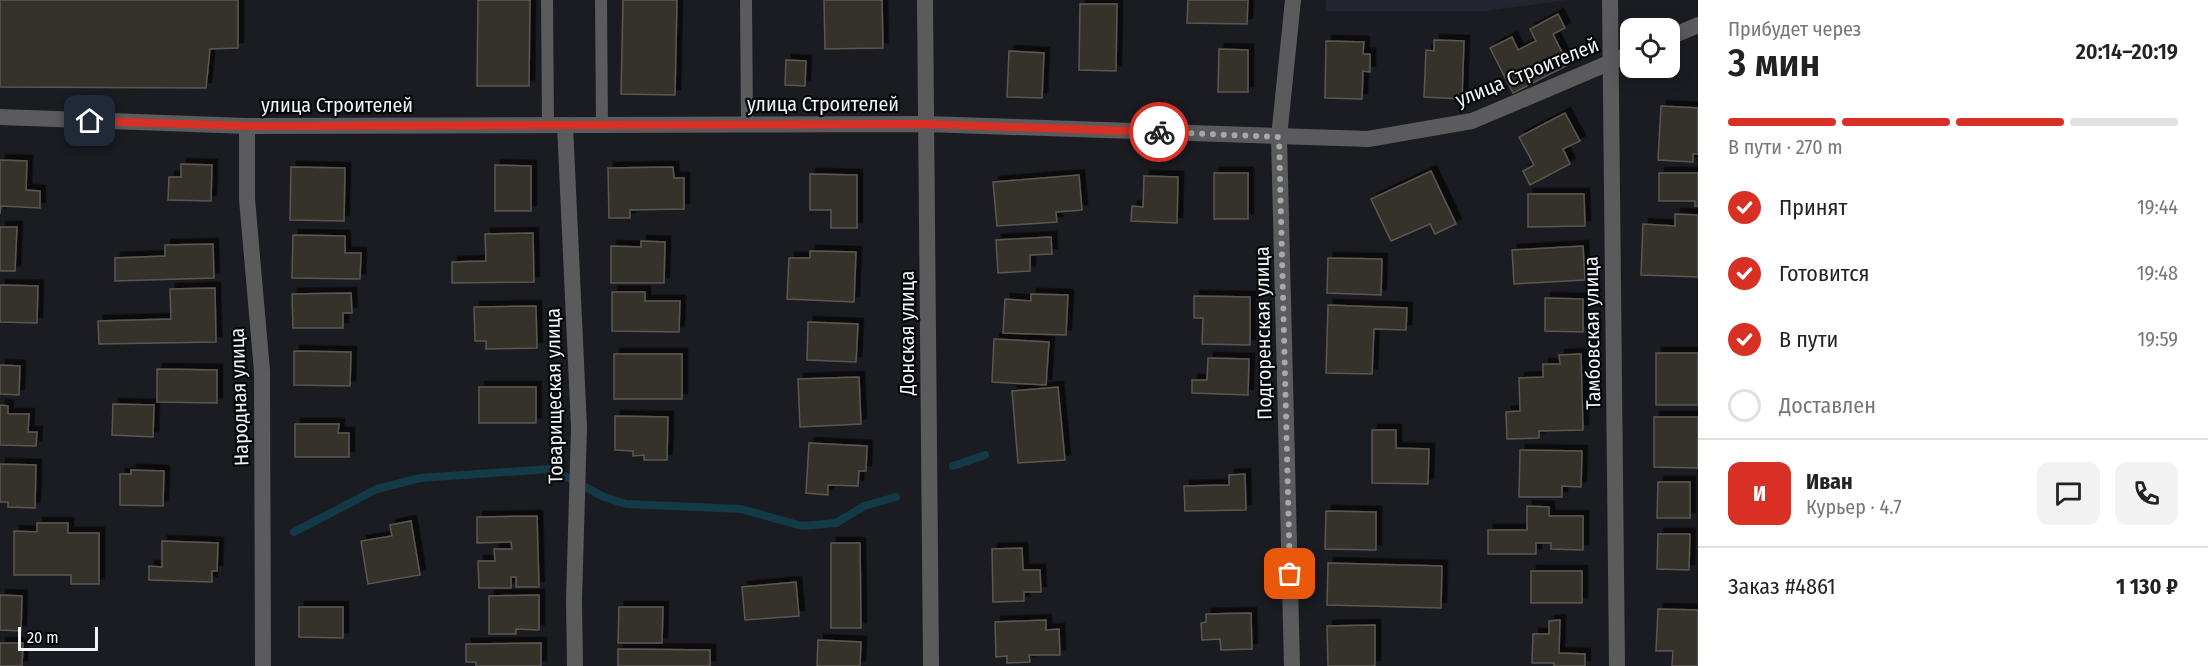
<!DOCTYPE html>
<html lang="ru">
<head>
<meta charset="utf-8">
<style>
	:root { --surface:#fff; --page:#f2f2f2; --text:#222; --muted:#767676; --line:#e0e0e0; --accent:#d93025 }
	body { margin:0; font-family:"Fira Sans Condensed",sans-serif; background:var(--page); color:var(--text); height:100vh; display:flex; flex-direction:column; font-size:22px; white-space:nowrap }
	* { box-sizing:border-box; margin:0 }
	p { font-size:20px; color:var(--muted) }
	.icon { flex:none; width:33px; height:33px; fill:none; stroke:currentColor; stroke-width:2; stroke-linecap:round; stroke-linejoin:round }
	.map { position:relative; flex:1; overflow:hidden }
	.side { display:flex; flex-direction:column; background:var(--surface); width:510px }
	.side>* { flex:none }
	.buttons { position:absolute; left:1620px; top:18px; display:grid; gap:12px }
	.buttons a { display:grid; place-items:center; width:60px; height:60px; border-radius:12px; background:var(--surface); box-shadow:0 3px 15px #0003; font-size:30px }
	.scale { position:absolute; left:18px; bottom:15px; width:80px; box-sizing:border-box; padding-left:6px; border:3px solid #f2f3f8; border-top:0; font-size:16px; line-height:21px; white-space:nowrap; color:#f2f3f8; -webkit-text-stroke:4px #060709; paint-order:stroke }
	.pin { position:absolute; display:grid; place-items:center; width:51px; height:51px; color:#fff; margin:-26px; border-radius:12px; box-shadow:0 3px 9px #0006 }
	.courier { position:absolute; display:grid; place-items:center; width:60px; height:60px; margin:-30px; border:4px solid #d93025; border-radius:50%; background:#fff; color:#222; box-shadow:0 2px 8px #0007 }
	.summary em { font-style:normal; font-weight:600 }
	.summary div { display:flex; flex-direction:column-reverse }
	.summary { display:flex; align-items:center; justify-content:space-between; height:102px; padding:0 30px }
	h1 { font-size:39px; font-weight:600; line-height:45px }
	.bar { display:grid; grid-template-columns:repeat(4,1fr); gap:9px 6px; align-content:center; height:72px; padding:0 30px }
	.bar i { height:8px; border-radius:4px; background:var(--line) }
	.bar .on { background:var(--accent) }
	.bar p { grid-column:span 4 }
	.line { display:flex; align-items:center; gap:15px; padding:0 30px; border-top:2px solid var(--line) }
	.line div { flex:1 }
	.round { display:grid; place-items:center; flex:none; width:63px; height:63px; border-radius:12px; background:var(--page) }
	ol { padding:0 30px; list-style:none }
	li { display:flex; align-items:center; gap:18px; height:66px }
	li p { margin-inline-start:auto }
	li .icon { padding:6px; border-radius:50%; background:var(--accent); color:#fff; stroke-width:4 }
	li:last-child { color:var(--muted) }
	li i { width:33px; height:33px; border:3px solid var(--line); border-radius:50% }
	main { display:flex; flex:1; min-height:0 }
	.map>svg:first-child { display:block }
	.built { fill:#232631 }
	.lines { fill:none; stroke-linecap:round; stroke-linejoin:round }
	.stream { stroke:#133a47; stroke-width:8 }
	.building { fill:#36312c; stroke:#5c5751; stroke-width:1.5; filter:url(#shadow) }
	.service { stroke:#5b5a5d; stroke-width:12 }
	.minor { stroke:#5b5a5d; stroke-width:16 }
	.tertiary { stroke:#5b5a5d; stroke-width:16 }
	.done { stroke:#a7a8ad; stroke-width:6; stroke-dasharray:0 10.8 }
	.route { stroke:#d93025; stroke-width:8 }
	.labels { text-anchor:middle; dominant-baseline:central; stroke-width:4.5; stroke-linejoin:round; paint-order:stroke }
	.street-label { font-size:20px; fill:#f2f3f8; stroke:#060709 }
</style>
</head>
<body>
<main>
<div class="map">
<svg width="1698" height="666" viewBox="0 0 1698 666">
	<defs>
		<filter id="shadow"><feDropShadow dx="5.5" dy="-5.5" stdDeviation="0" flood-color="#0009"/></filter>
	</defs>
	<rect width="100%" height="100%" fill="#1b1c22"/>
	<polygon class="built" points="1326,0 1568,0 1485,11 1326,11"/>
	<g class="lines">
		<g class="stream">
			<polyline points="953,466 985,455"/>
			<polyline points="294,532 377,489 420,478 551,469 604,497 626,504 741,509 802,526 836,523 864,506 896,497"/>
		</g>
	</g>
	<g class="building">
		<polygon points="0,0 238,0 238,48 210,49 206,88 0,87"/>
		<polygon points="478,0 530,0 529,86 477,86"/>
		<polygon points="623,0 677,0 675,95 621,94"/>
		<polygon points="824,0 882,0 883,48 825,49"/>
		<polygon points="1188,0 1248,0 1247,24 1187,23"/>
		<polygon points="1080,4 1117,4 1116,71 1079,70"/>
		<polygon points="1558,14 1565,28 1553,34 1568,65 1513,93 1490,48 1512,37 1518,50 1536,41 1530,29"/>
		<polygon points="1434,40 1464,41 1462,99 1424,97 1426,50 1434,51"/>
		<polygon points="1326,41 1364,42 1363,54 1370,54 1370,72 1363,71 1362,99 1325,98"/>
		<polygon points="1219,49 1248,50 1248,92 1218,92"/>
		<polygon points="1009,51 1044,53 1042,98 1007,97"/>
		<polygon points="786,60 806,61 805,86 785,85"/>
		<polygon points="1661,106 1698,108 1698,154 1693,154 1693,162 1658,160"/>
		<polygon points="1565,113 1580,141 1563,149 1570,164 1530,185 1523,171 1534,165 1519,137"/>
		<polygon points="0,160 27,161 26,190 40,191 40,208 1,206 0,214"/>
		<polygon points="181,164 212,165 211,201 168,200 169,177 181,177"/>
		<polygon points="495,165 531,166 531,211 495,211"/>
		<polygon points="291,167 345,168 344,221 290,220"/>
		<polygon points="673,167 674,178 684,178 684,209 630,210 630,218 609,218 608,168"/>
		<polygon points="1431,171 1456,224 1435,234 1430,224 1391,241 1371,199"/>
		<rect x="1214" y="173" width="34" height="46"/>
		<polygon points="1659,173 1698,173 1698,206 1695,206 1695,201 1659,201"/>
		<polygon points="810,174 857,175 857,228 831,228 831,210 810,210"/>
		<polygon points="1079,175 1082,210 1056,212 1057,222 997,226 993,182"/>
		<polygon points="1144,176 1178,177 1177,223 1131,221 1132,206 1143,207"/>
		<polygon points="1528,194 1584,194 1585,226 1528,227"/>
		<polygon points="1675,214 1698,215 1698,277 1641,275 1643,224 1675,226"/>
		<polygon points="0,227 17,227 15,271 0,271"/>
		<polygon points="533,233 534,282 452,283 452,262 486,261 485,234"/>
		<polygon points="293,235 345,236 345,253 361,253 360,279 292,278"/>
		<polygon points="1051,237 1052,254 1030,255 1030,271 998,273 996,240"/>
		<polygon points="641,241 665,242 664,283 611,283 611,246 641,247"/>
		<polygon points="213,244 214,278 115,281 115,258 165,256 165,245"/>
		<polygon points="1583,246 1585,280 1514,284 1512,250"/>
		<polygon points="810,251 856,252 854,302 787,299 789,258 810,258"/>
		<polygon points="1328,258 1382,259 1381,295 1327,293"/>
		<polygon points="0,285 38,286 37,323 0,322"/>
		<polygon points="215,288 216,342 99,344 98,321 171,319 170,289"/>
		<polygon points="612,292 645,292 645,301 680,301 679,332 612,331"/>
		<polygon points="351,293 352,313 343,313 343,328 293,328 292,294"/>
		<polygon points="1031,294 1068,295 1066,335 1003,333 1005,299 1031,301"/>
		<polygon points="1194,296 1250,297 1250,345 1202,344 1203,318 1194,318"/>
		<polygon points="1545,298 1583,299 1583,332 1545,331"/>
		<polygon points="1328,305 1407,308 1406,330 1374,329 1372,374 1326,373"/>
		<polygon points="536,306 537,348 486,349 486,341 475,341 474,307"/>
		<polygon points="808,322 858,324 856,362 807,360"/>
		<polygon points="994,339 1049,342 1046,385 992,382"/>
		<polygon points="294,351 351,352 350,386 294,385"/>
		<rect x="1656" y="353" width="42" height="52"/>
		<rect x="614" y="354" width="68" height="45"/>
		<polygon points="1581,354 1583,430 1539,431 1539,438 1507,439 1506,412 1520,411 1519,378 1543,377 1543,364 1560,364 1559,355"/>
		<polygon points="1208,358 1249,359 1248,395 1192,393 1192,380 1207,380"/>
		<polygon points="0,365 20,366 19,395 0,394"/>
		<polygon points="157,369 217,370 217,403 157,402"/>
		<polygon points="859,377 861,424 800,427 798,379"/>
		<rect x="479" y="387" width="57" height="36"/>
		<polygon points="1058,387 1065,460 1018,463 1012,391"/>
		<polygon points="113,404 154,405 153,437 112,435"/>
		<polygon points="0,405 8,406 8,414 29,414 28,432 37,432 36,446 0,445"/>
		<polygon points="615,416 668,417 667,460 644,460 644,455 633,456 633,451 615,450"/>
		<polygon points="1654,417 1698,417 1698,468 1654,467"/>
		<polygon points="295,424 339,424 338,433 349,433 349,457 295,457"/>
		<polygon points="1372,430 1396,430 1396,448 1429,449 1428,484 1372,483"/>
		<polygon points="809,443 867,446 866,471 859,471 858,486 828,485 828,495 806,493"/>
		<polygon points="1520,450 1582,451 1581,487 1562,486 1562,497 1519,497"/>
		<polygon points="0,464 36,465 35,508 8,507 8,502 0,502"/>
		<polygon points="131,470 164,471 163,506 120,505 120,474 131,474"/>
		<polygon points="1245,474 1246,510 1185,511 1184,486 1229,485 1229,475"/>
		<polygon points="1658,482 1690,482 1690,518 1657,518"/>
		<polygon points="1527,506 1549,507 1549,516 1583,516 1583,550 1551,549 1551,543 1536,543 1536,554 1488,554 1488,530 1527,530"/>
		<polygon points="1326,511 1376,512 1376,550 1325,549"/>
		<polygon points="537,516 539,587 516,587 516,577 511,577 511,588 479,588 478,561 495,561 494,549 512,549 511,542 477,543 477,517"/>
		<polygon points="411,521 420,575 368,584 361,541 392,536 390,525"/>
		<polygon points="37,523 68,523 68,533 99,533 99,584 71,584 71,575 14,575 14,531 37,532"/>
		<polygon points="1658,534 1690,534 1689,570 1657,569"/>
		<polygon points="162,541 218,543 217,571 212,571 212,582 149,580 149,566 162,567"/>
		<polygon points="831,543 860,543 861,628 831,628"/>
		<polygon points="1022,548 1023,570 1040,570 1041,592 1024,592 1024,601 993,602 992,549"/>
		<polygon points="1328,563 1442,566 1441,608 1327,605"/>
		<rect x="1531" y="571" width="51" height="32"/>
		<polygon points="796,582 799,616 745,620 742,587"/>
		<polygon points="0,595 22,596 21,631 0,630"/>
		<polygon points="539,595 539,630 516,629 516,634 489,634 489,596"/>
		<polygon points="299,607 343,607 343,638 299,637"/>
		<polygon points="619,607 663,607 662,643 618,643"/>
		<polygon points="1658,609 1698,610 1698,666 1672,666 1673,651 1656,651"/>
		<polygon points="1251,613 1252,649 1221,650 1220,639 1202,640 1201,623 1206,622 1206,614"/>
		<polygon points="1046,620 1046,630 1059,629 1060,655 1029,655 1030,662 1007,663 1007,656 996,657 995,622"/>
		<polygon points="1560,620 1559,653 1585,654 1585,666 1554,666 1554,663 1532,663 1533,634 1549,634 1549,621"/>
		<polygon points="1375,625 1375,666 1328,666 1327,626"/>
		<polygon points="818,640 861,642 860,666 817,666"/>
		<polygon points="0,643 23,643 22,666 0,666"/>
		<polygon points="541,643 541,666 476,666 476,662 466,662 466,644"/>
		<polygon points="618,649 710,650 710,666 618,666"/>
	</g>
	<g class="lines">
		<g class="service">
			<polyline points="547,0 548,125"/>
			<polyline points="601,0 602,124"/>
			<polyline points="746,0 747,126"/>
		</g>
		<g class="minor">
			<polyline points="1610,0 1617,666"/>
			<polyline points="1670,37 1698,25"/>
			<polyline points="0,117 247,126 926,124 1368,139 1472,121 1630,54"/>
			<polyline points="565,125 579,427 574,600 575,666"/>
			<polyline points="247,126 247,199 262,371 263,666"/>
			<polyline points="1292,666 1279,137 1293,0"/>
		</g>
		<polyline class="tertiary" points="925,0 931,666"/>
	</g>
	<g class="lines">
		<polyline class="done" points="1159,132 1279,137 1290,574"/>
		<polyline class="route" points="90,121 247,126 926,124 1159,132"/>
	</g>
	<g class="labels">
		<g class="street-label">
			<text transform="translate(1527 72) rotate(-22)">улица Строителей</text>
			<text x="823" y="104">улица Строителей</text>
			<text x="337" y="105">улица Строителей</text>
			<text transform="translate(907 333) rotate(-90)">Донская улица</text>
			<text transform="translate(1263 333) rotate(-91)">Подгоренская улица</text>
			<text transform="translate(1592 333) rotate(-91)">Тамбовская улица</text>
			<text transform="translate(554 396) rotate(-91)">Товарищеская улица</text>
			<text transform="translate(239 397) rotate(-92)">Народная улица</text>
		</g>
	</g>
</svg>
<div class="buttons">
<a><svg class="icon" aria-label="locate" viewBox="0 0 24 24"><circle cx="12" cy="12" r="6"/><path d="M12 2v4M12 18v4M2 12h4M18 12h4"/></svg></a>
</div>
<div class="scale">20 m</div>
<div class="pin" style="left:1290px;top:574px;background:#ea580c"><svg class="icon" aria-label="bag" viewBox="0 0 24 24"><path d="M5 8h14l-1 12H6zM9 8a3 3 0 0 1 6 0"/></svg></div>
<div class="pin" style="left:90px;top:121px;background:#1f2937"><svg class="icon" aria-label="home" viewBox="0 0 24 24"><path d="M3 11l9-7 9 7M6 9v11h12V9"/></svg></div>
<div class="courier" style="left:1159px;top:132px"><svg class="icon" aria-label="bike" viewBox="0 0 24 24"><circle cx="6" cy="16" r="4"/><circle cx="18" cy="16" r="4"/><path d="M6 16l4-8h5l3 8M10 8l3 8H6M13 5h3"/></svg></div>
</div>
<section class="side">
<div class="summary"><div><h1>3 мин</h1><p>Прибудет через</p></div><em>20:14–20:19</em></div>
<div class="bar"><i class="on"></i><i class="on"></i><i class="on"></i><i></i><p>В пути · 270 m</p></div>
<ol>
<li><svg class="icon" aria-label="check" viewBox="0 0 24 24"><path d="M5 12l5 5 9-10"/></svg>Принят<p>19:44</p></li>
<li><svg class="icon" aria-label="check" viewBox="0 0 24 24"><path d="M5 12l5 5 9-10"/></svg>Готовится<p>19:48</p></li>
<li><svg class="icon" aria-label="check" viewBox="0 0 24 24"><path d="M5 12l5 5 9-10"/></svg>В пути<p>19:59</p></li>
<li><i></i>Доставлен</li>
</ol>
<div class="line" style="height:108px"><b class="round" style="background:var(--accent);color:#fff">И</b><div><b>Иван</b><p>Курьер · 4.7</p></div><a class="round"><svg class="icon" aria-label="chat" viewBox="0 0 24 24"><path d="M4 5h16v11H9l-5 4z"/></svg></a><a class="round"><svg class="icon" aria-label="phone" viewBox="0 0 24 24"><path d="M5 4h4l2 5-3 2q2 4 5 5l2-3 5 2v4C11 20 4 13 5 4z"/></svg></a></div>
<div class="line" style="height:78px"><div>Заказ #4861</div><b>1 130 ₽</b></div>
</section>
</main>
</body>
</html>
